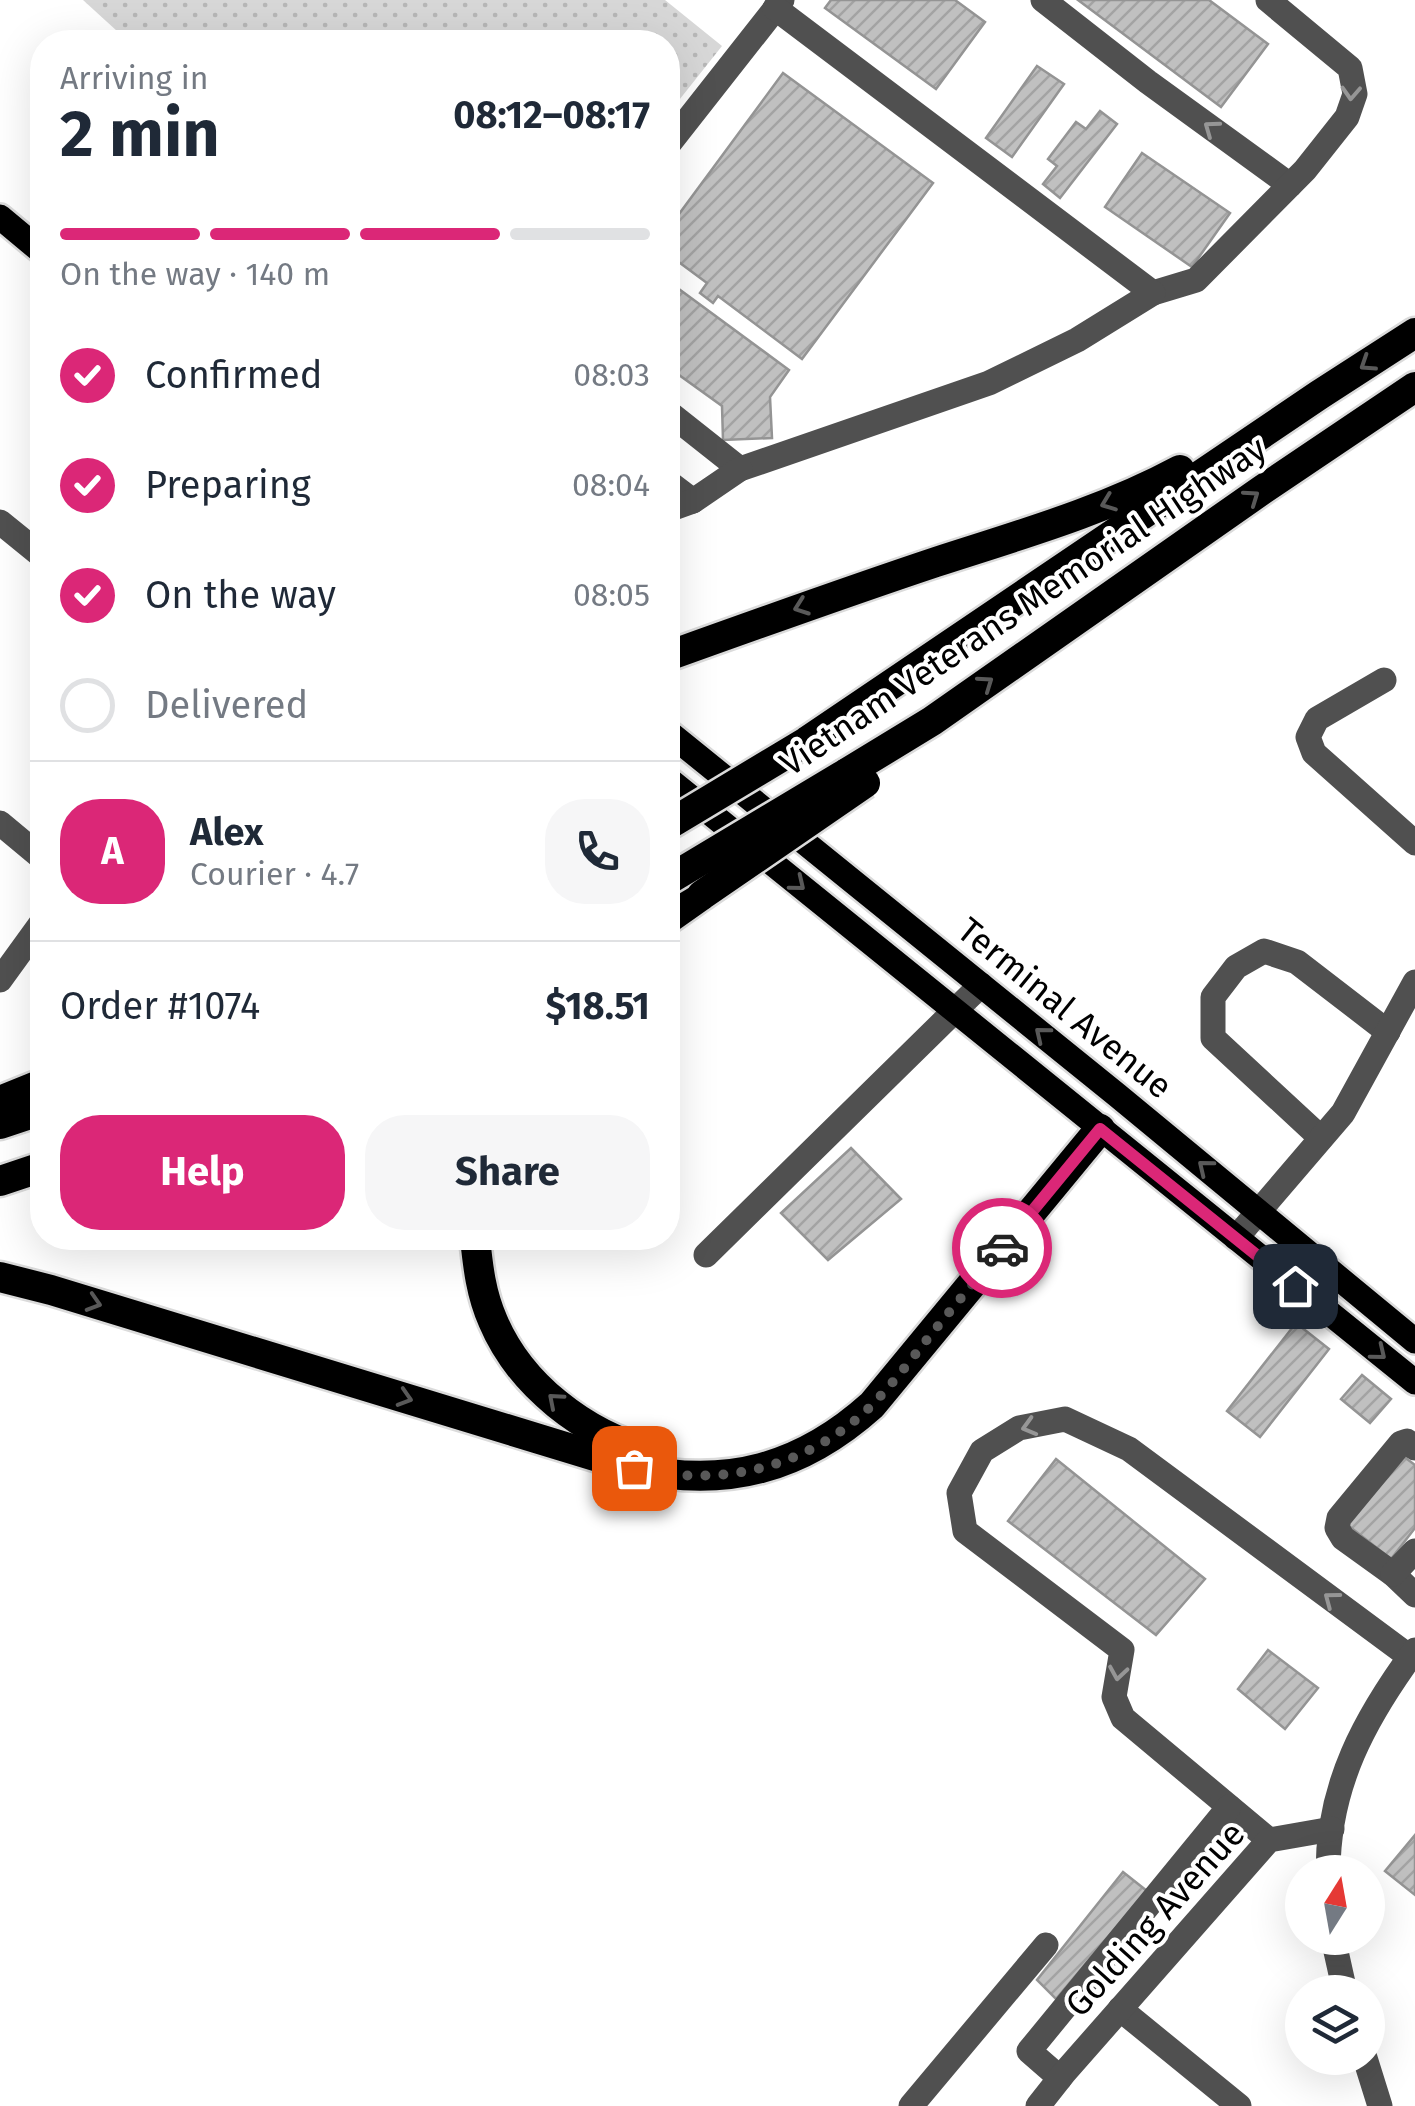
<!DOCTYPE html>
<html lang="en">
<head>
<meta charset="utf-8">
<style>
	:root { --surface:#fff; --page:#f6f6f7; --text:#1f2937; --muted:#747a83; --line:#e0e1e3; --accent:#db2777 }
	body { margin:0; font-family:"Fira Sans",sans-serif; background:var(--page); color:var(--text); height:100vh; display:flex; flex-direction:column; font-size:38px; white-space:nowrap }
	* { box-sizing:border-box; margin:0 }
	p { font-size:32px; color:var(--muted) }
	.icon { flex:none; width:55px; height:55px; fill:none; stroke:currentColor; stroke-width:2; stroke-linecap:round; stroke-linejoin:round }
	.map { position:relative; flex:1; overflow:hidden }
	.panel { position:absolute; left:30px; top:30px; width:650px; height:1220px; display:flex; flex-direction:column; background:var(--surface); border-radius:40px; box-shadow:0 10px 40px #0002 }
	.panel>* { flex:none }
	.needle { width:65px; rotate:11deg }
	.controls { position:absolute; left:1285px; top:1855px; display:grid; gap:20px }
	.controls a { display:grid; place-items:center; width:100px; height:100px; border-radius:50%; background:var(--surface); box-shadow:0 10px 40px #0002; font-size:50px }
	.pin { position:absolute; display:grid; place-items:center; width:85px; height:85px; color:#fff; margin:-42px; border-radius:20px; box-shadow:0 5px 15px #0006 }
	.courier { position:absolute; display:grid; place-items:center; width:100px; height:100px; margin:-50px; border:8px solid #db2777; border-radius:50%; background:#fff; color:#222; box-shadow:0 2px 12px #0007 }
	.overview em { font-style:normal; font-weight:700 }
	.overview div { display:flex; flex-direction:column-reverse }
	.overview { display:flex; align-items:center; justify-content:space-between; height:170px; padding:0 30px }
	h1 { font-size:65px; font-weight:700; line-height:75px }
	.bar { display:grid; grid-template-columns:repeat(4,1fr); gap:15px 10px; align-content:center; height:120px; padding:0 30px }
	.bar i { height:12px; border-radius:8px; background:var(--line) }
	.bar .on { background:var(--accent) }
	.bar p { grid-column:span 4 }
	.line { display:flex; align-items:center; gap:25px; padding:0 30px; border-top:2px solid var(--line) }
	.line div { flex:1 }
	.round { display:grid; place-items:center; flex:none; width:105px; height:105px; border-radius:40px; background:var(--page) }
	ol { padding:0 30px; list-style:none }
	li { display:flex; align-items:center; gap:30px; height:110px }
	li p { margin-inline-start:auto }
	li .icon { padding:10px; border-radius:50%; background:var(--accent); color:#fff; stroke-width:4 }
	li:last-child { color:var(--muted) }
	li i { width:55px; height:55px; border:5px solid var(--line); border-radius:50% }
	.button { display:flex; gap:20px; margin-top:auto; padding:20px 30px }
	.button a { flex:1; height:115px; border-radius:40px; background:var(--accent); color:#fff; font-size:40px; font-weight:700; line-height:115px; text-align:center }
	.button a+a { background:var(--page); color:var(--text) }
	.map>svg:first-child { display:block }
	.park { fill:url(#park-dots) }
	.building { fill:url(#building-hatch); stroke:#949494; stroke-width:2.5 }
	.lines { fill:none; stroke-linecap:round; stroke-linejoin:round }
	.major-casing { stroke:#dbdbdb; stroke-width:30 }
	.highway-casing { stroke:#dbdbdb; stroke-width:35 }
	.minor { stroke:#505050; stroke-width:25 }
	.major { stroke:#000; stroke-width:25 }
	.highway { stroke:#000; stroke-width:30 }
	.highway-bridge-casing { stroke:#dbdbdb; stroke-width:35; stroke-linecap:butt }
	.highway-bridge { stroke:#000; stroke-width:30 }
	.oneway { stroke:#969696 }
	.oneway2 { stroke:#595959 }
	.done { stroke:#595959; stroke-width:10; stroke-dasharray:0 18 }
	.route { stroke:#db2777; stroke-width:12 }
	.labels { text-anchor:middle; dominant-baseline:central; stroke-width:8; stroke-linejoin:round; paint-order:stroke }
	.street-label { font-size:35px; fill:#000; stroke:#fff }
</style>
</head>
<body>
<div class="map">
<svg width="1415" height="2106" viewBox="0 0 1415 2106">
	<defs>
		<pattern id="park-dots" width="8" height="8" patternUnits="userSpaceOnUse" patternTransform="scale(2.5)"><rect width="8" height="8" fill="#d7d7d7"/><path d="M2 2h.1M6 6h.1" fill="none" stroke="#b7b7b7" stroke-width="1.8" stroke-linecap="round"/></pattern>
		<pattern id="building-hatch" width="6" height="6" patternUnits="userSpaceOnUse" patternTransform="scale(2.5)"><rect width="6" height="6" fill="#c0c0c0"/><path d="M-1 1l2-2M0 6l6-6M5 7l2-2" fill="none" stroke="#a3a3a3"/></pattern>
	</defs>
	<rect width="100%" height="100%" fill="#fff"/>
	<polygon class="park" points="83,0 665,0 722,46 668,114 668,42 129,42"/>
	<g class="building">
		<polygon points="831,0 955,0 985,22 936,89 825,8"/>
		<polygon points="1078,0 1209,0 1268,44 1221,107"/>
		<polygon points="1037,66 1064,84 1012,157 986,138"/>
		<polygon points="783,73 933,183 802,359 718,296 713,303 700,293 707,283 668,254 668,229"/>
		<polygon points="1100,111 1117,124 1060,198 1043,184 1057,166 1048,159 1076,122 1086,129"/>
		<polygon points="1142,153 1230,213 1192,267 1105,207"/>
		<polygon points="668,281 789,370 770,397 772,438 723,440 722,406 668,367"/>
		<polygon points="851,1148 901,1199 828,1260 781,1213"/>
		<polygon points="1296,1323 1329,1349 1260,1437 1227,1411"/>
		<polygon points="1362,1375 1391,1399 1370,1423 1341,1399"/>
		<polygon points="1399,1453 1415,1465 1415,1528 1391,1559 1345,1523"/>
		<polygon points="1056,1459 1205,1579 1156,1635 1008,1521"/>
		<polygon points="1268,1650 1318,1688 1285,1729 1238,1689"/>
		<polygon points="1415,1835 1415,1895 1385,1871"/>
		<polygon points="1123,1872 1147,1891 1056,1999 1037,1980"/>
	</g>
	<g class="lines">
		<g class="major-casing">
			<g id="major">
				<polyline points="0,217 42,252"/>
				<polyline points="668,732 1117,1095 1415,1341"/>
				<polyline points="668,779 1415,1382"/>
			</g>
		</g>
		<g class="highway-casing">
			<g id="highway">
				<path d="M668,656C757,624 846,592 936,562C1019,535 1104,511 1180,470"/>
				<polyline points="806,742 1319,395 1415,333"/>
				<polyline points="845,774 932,721 1262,490 1415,387"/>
				<polyline points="668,919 702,895"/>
				<polyline points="0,1101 42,1084"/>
				<polyline points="0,1124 42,1110"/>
				<polyline points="0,1181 42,1167"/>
				<path d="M475,1238C478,1267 481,1294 493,1321C520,1385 584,1434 650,1452"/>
				<path d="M0,1277L51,1290L634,1468C726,1489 802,1468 872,1405L1100,1129"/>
			</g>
		</g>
		<g class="minor">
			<polyline points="1043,0 1148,82 1290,185"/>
			<polyline points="668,145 782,0"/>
			<polyline points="1153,293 1196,280 1305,170 1347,117 1355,94 1350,68 1268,0"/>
			<polyline points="668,412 740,469 989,383 1077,340 1153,293 775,8"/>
			<polyline points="668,482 693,501"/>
			<polyline points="668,510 693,501 740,469"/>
			<polyline points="0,522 42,556"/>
			<polyline points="1384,680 1317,719 1308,737 1314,753 1415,843"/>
			<polyline points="0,823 42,858"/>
			<polyline points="0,980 42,922"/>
			<polyline points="1321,1138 1213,1038 1213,997 1236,967 1264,951 1297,962 1388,1032"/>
			<polyline points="1236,1238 1343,1113 1415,982"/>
			<polyline points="706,1255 981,985"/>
			<polyline points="1415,1448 1407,1441 1401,1443 1339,1518 1337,1528 1343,1538 1393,1574 1415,1595"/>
			<polyline points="1393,1574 1415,1551"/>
			<polyline points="1269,1840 1123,1718 1114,1697 1122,1650 965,1531 959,1493 982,1451 1019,1428 1065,1419 1129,1449 1410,1657"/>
			<path d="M1328,1872C1328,1785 1365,1718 1415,1650"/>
			<polyline points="1333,1938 1345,1992"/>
			<polyline points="1120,2009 1239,2106"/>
			<polyline points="1365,2058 1380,2106"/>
			<polyline points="1060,2078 1029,2051 1229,1807"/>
			<polyline points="911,2106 1046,1945"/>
			<polyline points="1038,2106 1064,2073 1269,1840 1332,1829"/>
		</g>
		<use href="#major" class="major"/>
		<use href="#highway" class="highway"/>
		<g class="highway-bridge-casing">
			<g id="highway-bridge">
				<polyline points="668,825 806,742"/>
				<polyline points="668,880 845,774"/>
				<polyline points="702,895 865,783"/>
			</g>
		</g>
		<use href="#highway-bridge" class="highway-bridge"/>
	</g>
	<defs><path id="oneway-chevron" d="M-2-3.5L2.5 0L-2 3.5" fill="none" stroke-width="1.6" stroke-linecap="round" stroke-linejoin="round" transform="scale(2.5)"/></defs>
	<g class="oneway">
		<use href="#oneway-chevron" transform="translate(1351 93) rotate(93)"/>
		<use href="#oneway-chevron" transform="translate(1211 128) rotate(-144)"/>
		<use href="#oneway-chevron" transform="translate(1029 1427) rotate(164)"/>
		<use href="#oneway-chevron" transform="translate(1331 1599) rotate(-143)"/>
		<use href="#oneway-chevron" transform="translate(1118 1673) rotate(99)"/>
	</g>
	<g class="oneway2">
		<use href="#oneway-chevron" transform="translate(1367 364) rotate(147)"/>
		<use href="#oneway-chevron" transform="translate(1252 497) rotate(-35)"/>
		<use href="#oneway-chevron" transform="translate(1108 503) rotate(159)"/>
		<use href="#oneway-chevron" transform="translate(801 607) rotate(160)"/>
		<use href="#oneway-chevron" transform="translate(986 683) rotate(-35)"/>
		<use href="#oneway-chevron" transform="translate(798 884) rotate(39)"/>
		<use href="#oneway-chevron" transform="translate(1042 1034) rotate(-141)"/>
		<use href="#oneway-chevron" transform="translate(1205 1167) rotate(-141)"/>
		<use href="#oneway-chevron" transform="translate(94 1303) rotate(17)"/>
		<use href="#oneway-chevron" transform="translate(1379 1353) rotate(39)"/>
		<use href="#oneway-chevron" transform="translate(405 1398) rotate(17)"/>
		<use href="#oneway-chevron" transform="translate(555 1400) rotate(-139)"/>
	</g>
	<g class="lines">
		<path class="done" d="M634,1468C719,1488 805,1469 869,1408C891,1386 910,1361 929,1337C953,1307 978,1278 1002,1248"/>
		<polyline class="route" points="1002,1248 1100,1129 1295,1286"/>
	</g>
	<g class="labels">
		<g class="street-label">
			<text transform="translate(1023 606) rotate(-34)">Vietnam Veterans Memorial Highway</text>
			<text transform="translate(1065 1008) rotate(39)">Terminal Avenue</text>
			<text transform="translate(1155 1919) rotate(-48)">Golding Avenue</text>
		</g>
	</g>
</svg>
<div class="controls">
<a><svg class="needle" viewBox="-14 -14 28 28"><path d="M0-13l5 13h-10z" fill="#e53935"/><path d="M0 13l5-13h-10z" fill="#747a83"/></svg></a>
<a><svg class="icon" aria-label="layers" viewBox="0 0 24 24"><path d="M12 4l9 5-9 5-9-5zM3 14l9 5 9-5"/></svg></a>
</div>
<div class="pin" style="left:634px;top:1468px;background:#ea580c"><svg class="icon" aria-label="bag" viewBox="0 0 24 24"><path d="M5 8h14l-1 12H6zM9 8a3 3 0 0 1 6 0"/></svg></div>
<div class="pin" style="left:1295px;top:1286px;background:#1f2937"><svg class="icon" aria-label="home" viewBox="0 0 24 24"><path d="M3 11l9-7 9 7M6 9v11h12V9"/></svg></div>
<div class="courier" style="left:1002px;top:1248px"><svg class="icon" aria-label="car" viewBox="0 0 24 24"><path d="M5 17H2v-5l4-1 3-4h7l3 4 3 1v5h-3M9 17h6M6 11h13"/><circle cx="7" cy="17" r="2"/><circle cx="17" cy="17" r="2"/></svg></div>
<section class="panel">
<div class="overview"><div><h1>2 min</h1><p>Arriving in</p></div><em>08:12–08:17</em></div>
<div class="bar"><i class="on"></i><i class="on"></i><i class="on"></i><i></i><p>On the way · 140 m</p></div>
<ol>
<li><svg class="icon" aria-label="check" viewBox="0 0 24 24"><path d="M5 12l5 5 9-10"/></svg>Confirmed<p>08:03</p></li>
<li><svg class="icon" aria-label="check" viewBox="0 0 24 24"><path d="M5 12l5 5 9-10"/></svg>Preparing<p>08:04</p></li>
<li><svg class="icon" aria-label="check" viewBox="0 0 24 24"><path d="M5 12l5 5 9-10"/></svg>On the way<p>08:05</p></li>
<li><i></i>Delivered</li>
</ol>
<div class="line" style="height:180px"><b class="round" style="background:var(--accent);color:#fff">A</b><div><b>Alex</b><p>Courier · 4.7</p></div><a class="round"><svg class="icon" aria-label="phone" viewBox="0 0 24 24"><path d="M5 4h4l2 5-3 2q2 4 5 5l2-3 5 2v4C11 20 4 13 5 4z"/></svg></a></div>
<div class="line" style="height:130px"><div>Order #1074</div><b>$18.51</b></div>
<div class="button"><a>Help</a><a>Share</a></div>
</section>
</div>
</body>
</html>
